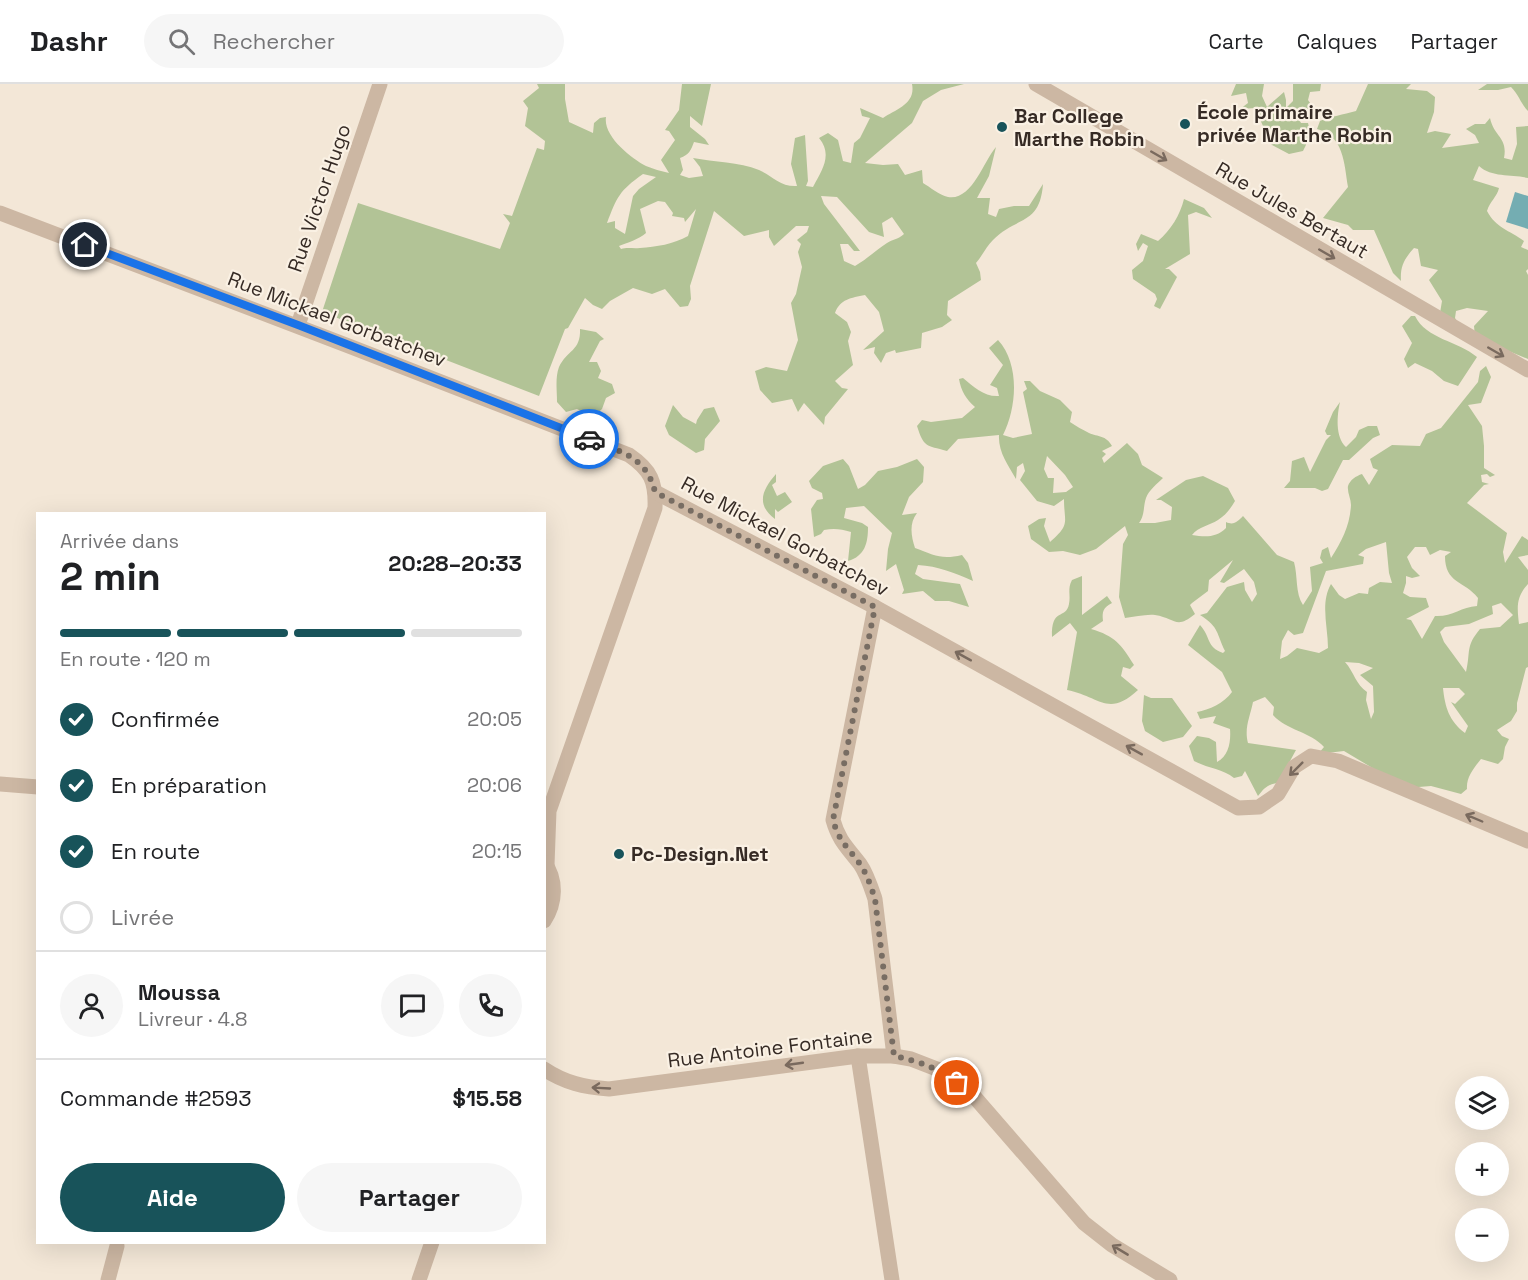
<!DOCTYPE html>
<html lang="fr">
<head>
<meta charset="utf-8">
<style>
	:root { --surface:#fff; --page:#f6f6f6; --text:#202124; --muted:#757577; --line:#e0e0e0; --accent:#18535a }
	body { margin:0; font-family:"Space Grotesk",sans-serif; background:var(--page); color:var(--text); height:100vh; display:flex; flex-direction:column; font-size:22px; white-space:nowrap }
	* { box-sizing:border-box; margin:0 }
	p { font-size:20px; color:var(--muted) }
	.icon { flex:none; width:33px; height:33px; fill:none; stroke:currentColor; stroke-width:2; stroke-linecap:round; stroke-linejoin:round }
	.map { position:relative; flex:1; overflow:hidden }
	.details { position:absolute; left:36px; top:428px; width:510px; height:732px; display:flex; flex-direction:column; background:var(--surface); border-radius:0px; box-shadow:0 6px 24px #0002 }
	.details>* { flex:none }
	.buttons { position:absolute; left:1455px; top:992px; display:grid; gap:12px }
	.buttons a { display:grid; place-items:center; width:54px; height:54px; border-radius:50%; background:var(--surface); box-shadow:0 6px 24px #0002; font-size:30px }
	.pin { position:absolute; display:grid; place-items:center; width:51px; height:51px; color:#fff; margin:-26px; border:3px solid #fff; border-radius:50%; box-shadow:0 2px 6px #0007 }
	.courier { position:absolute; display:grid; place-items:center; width:60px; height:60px; margin:-30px; border:4px solid #1a73e8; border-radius:50%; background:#fff; color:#222; box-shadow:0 2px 8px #0007 }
	.head em { font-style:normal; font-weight:600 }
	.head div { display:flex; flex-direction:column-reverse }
	.head { display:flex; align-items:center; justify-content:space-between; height:102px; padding:0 24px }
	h1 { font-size:39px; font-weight:600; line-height:45px }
	.bar { display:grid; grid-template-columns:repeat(4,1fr); gap:9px 6px; align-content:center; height:72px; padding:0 24px }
	.bar i { height:8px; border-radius:4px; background:var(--line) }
	.bar .selected { background:var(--accent) }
	.bar p { grid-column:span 4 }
	.line { display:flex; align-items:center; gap:15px; padding:0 24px; border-top:2px solid var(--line) }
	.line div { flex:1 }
	.round { display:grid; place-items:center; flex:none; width:63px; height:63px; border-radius:32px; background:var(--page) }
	ol { padding:0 24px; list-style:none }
	li { display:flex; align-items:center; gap:18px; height:66px }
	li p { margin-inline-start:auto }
	li .icon { padding:6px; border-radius:50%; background:var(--accent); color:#fff; stroke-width:4 }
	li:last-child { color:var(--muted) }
	li i { width:33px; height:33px; border:3px solid var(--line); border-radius:50% }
	.button { display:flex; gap:12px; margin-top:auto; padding:12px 24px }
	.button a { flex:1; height:69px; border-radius:36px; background:var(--accent); color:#fff; font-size:24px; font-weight:600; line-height:69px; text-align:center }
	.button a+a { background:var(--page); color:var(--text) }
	header { display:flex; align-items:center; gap:36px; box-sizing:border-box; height:84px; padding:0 30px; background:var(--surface); border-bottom:2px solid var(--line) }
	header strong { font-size:28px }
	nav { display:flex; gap:33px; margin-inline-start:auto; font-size:21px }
	.search { width:420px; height:54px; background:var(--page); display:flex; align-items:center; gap:15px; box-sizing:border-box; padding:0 21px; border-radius:33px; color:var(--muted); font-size:22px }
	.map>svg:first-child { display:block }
	.green { fill:#b2c396; fill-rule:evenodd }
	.water { fill:#74adb2 }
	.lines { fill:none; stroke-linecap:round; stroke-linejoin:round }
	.minor { stroke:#ccb7a3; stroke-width:15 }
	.oneway { stroke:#7a6a5e }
	.done { stroke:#786d63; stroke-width:6; stroke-dasharray:0 10.8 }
	.route { stroke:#1a73e8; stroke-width:8 }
	.poi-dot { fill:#18535a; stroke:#faf1e4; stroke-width:2 }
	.labels { text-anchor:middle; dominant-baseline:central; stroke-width:4.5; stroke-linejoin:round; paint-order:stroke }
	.poi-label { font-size:20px; font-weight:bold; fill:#362b25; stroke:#faf1e4; text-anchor:start }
	.street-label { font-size:20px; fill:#362b25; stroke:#faf1e4 }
</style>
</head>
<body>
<header>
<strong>Dashr</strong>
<div class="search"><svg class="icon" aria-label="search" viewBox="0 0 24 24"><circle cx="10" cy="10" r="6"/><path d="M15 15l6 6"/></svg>Rechercher</div>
<nav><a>Carte</a><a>Calques</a><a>Partager</a></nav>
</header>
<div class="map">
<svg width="1528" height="1196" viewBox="0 0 1528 1196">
	<rect width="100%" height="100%" fill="#f3e7d7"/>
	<g class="green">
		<path d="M537,0H565V15L569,38L593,49L594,39L600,34L606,33C603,52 631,74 646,82C653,85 661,87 669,89L661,76L675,56L669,47L665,46L679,26L682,0H711L702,42L690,32V43L705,55L709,61L694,58C691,66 689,71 680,74L683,86L680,91L689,94L703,92L700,83L693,74C714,78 739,78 759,86C773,92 780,103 797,102L791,80L795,54L805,51L808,97L806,102L813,103C822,86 833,71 819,54L828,49L838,56L843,77L851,79L854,59L860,54L870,34L862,32L860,24L883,34C896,25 916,20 912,0H964L941,6L923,17L912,39L865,79L883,81L898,80L905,91L922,86L923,99C930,103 939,111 948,113C972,117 983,78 996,63L989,92L977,114H990L988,130L996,133L999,125L1014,122H1029L1043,100C1040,142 1016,132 993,156C986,163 982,172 976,179L980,188L981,196L948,217L947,231L952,236L942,243L922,249L921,264L896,269L895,266L886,269L881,279L874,269L875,263L863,266L884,247L879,228L865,211C851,214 840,215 835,229L847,238L851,248L848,257L853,281L835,297L842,304L848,305L825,333L824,341L804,319L798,328L792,315L772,319L760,306L755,287L766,283L787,287L798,256L791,219L796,210L802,183L798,168L801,160L797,156L807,148L809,142H796L774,162L769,153V146L744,152L714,127L690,202L691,215L688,222L680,223L665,205L652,210L633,204L610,217L602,225L593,221L585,214L568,244L565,245L539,312L322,228L358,119L500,165L510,139L503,130L512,132L537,64L544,66L545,57L525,42L528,24L523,17L539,4ZM643,90L656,93L639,105L633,112L625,150L615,144V137L607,139C617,113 619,107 643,90ZM821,112L837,113L869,148L884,153L882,139L892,133L904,150C897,156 893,155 887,159C875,167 867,175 855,182L844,177L840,160H848L854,167H860L824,120ZM658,117L665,118L673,129L672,132L684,134L685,138L696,125L688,152C674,160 656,163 640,164C633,165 628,163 621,165L619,162C627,159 639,155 646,149L640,125Z"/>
		<path d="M1236,0H1264L1262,12L1267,23L1284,8L1286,16V24L1293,17V0H1321L1320,7L1310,8L1308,16L1315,26L1298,24L1297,31L1301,39H1308C1311,49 1308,58 1303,67L1289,70L1272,61L1264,52L1263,42L1255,24L1240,25L1248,19L1246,9L1231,12Z"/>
		<path d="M1368,0H1411L1406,5L1427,7L1435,13L1434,28L1427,49L1435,47L1451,50L1442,64L1479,59L1475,51L1466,45L1475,40H1485L1490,34C1494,53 1508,53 1504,74L1512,76L1517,60L1516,43L1528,42V94C1512,90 1492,94 1479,82L1473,96L1499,104C1497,113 1490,117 1487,127C1496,144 1509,146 1524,157L1521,163L1528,166V185L1526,187L1528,191V275L1475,253L1474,242L1488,227L1467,224L1456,227L1455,234L1462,245L1440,229L1442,217L1429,196L1438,186L1421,182L1418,165L1414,164C1404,175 1400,183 1401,197L1393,189L1374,146H1353L1348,141L1323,134L1348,103C1344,79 1344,52 1317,45L1320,37C1331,32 1343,31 1356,27Z"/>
		<path d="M1487,0H1528V27C1521,20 1519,11 1511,3L1498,6H1478Z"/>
		<path d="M1184,115L1204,124L1212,134L1196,128L1188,131L1190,170L1165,185H1169L1177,193L1160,225L1154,222L1157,215L1155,210L1133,195L1132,186L1143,177L1148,162L1143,159L1138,167L1136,160L1141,150L1158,157C1171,146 1180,131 1184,115Z"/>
		<path d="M1411,232H1415C1426,255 1458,257 1477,273L1458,302L1444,297L1432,287L1415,279L1408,284L1404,275L1412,259L1402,242Z"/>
		<path d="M580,245L596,248L604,255L600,257L589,278H597L601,287L598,294L612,300L615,309L606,314L602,325L593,333L577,325L566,328L557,318C557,307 555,293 559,283C567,266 581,267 580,245Z"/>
		<path d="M998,256C1020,280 1017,323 1003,351L1013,354L1032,350L1023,308L1027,305L1024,297H1030L1040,307L1060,316L1072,328L1070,338C1076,342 1083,346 1089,349C1098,353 1106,351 1112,362L1102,367L1106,370L1102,374L1104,379L1127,359L1138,370L1142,381L1163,394C1157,400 1149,406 1146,414C1143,423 1145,431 1139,439H1155L1171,436L1172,423L1161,416H1156L1186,396L1203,392L1228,404L1235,417C1231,424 1226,431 1218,436C1209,442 1199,442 1192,451C1205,453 1216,454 1226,444V438C1234,442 1238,437 1243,432L1277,471L1294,478C1298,492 1295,509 1303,521L1312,507L1310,483L1323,479L1320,474L1322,466L1328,463L1331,474C1342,457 1350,441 1351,421C1351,415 1347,408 1348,402C1350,396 1356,392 1362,390L1369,401L1378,386L1373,384L1370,375L1392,361L1420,362L1426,350L1441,344L1478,298L1480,287L1486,282L1491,293L1481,319L1468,321L1482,342L1484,362V384L1495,391L1490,393L1487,390L1481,391L1482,398L1489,400L1484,401L1467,419L1507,449L1503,468L1505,479L1522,452L1528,456V471L1518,473L1528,486V500C1516,513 1517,523 1519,540L1528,538V583L1526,584L1517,619V627L1511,637L1497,646L1502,652L1509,655L1505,663L1503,675L1498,680L1481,675C1474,684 1466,693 1467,705L1461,710L1431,702L1406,704L1344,667L1318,670L1324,663C1311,648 1286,646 1273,631L1274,623L1265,613L1253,618C1250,633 1244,644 1248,659L1296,666L1278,699C1268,700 1264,704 1258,712L1245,687L1242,692L1234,694C1223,685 1207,684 1194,677L1189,662L1197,652L1209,654L1216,658L1217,678C1229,672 1231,657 1230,645L1213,639L1216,632L1200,635L1197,628C1209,626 1224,619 1232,608L1222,588L1188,561L1200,541C1211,553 1206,563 1223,569L1225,567C1216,549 1220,544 1200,531L1207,529L1227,503L1244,498L1245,506L1252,518L1257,510L1254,498L1244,485L1224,499L1220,498L1233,476L1209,496L1208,507L1192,519L1190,521L1195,530C1176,546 1175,534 1155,531C1146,530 1135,533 1125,534L1119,513L1123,460L1128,451L1125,442L1096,465L1080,471L1063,467L1049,468L1031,455L1028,442L1039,435L1046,434L1044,442L1050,458C1071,440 1064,439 1064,415L1054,422L1037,417L1020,396L1025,387L1023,379L1017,383L1016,395C1008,381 998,368 999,351L958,355L947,367C926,361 924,364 917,342L922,336L931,338L962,334L975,323C966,315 961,307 959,295L963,294C974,303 984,313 999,312L997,304L990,301L1003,281L989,264ZM1047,372L1065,391L1073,403L1066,408L1053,409L1054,394H1048L1044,385ZM1386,458L1389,489L1392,499L1380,498L1369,504L1368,510L1359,509L1345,515L1339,511L1331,500C1320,519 1328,543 1328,564L1319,569L1297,564L1287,572L1280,575L1282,557L1288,546L1294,551L1303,549L1326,487L1363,480L1364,473L1358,471L1366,465ZM1415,463H1426L1430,471L1440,466L1451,468L1445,472C1445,500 1464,496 1478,514L1477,522C1461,523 1452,533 1435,532L1422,555L1411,536L1406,535L1429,523L1426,514L1410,513L1403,509L1406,499V492L1412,494L1420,492L1412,484L1407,473ZM1501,519L1513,531L1500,543L1480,545C1465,563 1471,567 1466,588L1444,558L1440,548L1445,543L1469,540L1493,530L1492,522ZM1345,578L1359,579L1373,584L1360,591L1373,602L1374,628L1371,635L1366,616L1367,608C1356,601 1354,588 1345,578ZM1443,604H1459L1465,610L1455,620L1451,618L1468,642L1465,649C1449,637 1445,623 1443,604Z"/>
		<path d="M1340,318C1337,331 1335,353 1346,363L1356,353L1359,346L1368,342H1377L1380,351L1373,354L1349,376H1343L1328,405L1322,407L1315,404H1284L1290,397L1292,377L1304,373L1310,388L1326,356L1331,351H1327L1325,347L1333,328Z"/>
		<polygon points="673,321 683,333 696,340 697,336 704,325 714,323 720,337 705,355 704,366 696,369 669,351 665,342"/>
		<path d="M843,375L849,382L858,405L865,401L878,387L897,383L917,375L924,383L923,398L909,413L902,431L917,429C909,439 911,452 915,464C934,471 941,476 962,471L968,479L973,497C955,489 938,482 918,481L915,490L923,495L960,500L969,523L949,517H935L923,507L902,510L904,506L896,480L886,487L888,465L892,449L864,422L846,424L844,434L862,439L868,443C868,459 865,472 848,477L851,448C841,445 834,444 824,446L821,450L814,453L811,425L817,416L823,415L822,409L812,404L809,397L823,382Z"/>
		<path d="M776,390V398L772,401L777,412L785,408L792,418L778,428L775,425V435C755,420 763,405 776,390Z"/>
		<path d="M1082,492V531L1107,512L1112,519C1103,524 1102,527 1103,537L1091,545C1115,552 1121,560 1134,581L1130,585L1123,583L1121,592L1138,606C1108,634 1099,612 1067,606L1077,548L1070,539L1052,553C1051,523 1066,536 1069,520C1071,511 1067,505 1072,496Z"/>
		<polygon points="1144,611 1151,614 1172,614 1192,642 1183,653 1163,658 1145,647 1142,637"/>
	</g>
	<polygon class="water" points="1515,108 1528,112 1528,145 1506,138"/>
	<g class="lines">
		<g class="minor">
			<polyline points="1036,0 1528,286"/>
			<path d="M0,129C210,208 420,289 629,371C651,386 656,398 655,424L549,727L547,781"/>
			<polyline points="298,241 380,0"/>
			<polyline points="655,408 875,523 1238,724 1259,723 1278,710 1294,683 1311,672 1338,677 1528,757"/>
			<path d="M875,523L833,736C839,757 847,763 860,780C867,790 871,803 875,815L894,972"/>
			<polyline points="0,700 38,703"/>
			<path d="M544,778C557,795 556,819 544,837"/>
			<polyline points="858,972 892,1196"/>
			<path d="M544,985C565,999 584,1003 609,1005L858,972H894L911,975L942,987L972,1010L1084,1139L1112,1161L1170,1196"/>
			<polyline points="108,1196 117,1162"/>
			<polyline points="419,1196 432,1158"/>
		</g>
	</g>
	<defs><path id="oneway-shaft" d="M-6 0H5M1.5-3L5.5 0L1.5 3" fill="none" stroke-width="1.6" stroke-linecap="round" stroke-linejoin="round" transform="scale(1.5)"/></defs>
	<g class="oneway">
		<use href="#oneway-shaft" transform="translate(1159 72) rotate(30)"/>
		<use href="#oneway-shaft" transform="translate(1327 170) rotate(30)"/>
		<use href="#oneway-shaft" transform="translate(1496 268) rotate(30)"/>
		<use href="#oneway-shaft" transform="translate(963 572) rotate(-151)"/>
		<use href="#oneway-shaft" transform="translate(1134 666) rotate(-151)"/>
		<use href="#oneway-shaft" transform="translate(1296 685) rotate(135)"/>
		<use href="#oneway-shaft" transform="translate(1474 734) rotate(-157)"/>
		<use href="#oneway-shaft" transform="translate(794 980) rotate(172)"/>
		<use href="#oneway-shaft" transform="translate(601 1004) rotate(-177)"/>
		<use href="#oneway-shaft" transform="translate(1120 1166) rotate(-149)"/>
	</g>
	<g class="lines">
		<path class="done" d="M589,355C621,368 646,372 655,408L875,523L833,736C839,758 848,763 860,780C867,790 871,803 875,815L894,972C918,977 938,984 957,999"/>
		<polyline class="route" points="85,161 298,241 589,355"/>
	</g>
	<g class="poi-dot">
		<circle cx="1185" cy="40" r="6"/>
		<circle cx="1002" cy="43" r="6"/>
		<circle cx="619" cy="770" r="6"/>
	</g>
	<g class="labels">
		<g class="poi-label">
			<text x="1197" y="28">École primaire<tspan x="1197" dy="23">privée Marthe Robin</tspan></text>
			<text x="1014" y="32">Bar College<tspan x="1014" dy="23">Marthe Robin</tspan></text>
			<text x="631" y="770">Pc-Design.Net</text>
		</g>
		<g class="street-label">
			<text transform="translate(319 114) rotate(-71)">Rue Victor Hugo</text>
			<text transform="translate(1292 126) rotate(30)">Rue Jules Bertaut</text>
			<text transform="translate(337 235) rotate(21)">Rue Mickael Gorbatchev</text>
			<text transform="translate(785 452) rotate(28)">Rue Mickael Gorbatchev</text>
			<text transform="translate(770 964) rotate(-7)">Rue Antoine Fontaine</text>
		</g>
	</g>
</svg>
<div class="buttons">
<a><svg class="icon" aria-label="layers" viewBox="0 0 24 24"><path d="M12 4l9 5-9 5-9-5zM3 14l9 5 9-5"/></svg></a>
<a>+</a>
<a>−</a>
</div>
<div class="pin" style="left:957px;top:999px;background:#ea580c"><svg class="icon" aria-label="bag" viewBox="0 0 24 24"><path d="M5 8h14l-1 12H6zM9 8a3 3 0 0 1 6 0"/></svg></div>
<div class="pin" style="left:85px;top:161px;background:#1f2937"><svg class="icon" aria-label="home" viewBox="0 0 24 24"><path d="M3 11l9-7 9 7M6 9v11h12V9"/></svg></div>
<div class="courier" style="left:589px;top:355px"><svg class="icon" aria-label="car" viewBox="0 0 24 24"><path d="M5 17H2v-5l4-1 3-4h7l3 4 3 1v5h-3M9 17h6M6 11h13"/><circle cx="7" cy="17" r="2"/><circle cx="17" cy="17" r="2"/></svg></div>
<section class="details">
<div class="head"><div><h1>2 min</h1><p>Arrivée dans</p></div><em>20:28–20:33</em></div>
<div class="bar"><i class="selected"></i><i class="selected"></i><i class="selected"></i><i></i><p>En route · 120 m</p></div>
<ol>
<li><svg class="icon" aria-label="check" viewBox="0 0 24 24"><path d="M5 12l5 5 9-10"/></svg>Confirmée<p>20:05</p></li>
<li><svg class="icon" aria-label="check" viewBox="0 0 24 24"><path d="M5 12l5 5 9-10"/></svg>En préparation<p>20:06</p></li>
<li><svg class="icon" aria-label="check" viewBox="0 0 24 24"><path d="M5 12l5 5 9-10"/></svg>En route<p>20:15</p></li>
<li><i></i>Livrée</li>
</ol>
<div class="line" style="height:108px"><a class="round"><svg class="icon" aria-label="person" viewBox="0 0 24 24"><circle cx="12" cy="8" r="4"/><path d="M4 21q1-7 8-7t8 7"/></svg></a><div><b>Moussa</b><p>Livreur · 4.8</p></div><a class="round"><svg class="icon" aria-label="chat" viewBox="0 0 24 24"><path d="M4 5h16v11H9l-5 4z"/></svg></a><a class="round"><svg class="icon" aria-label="phone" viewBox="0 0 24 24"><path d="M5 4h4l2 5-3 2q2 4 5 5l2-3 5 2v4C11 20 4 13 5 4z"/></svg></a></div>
<div class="line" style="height:78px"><div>Commande #2593</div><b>$15.58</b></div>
<div class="button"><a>Aide</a><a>Partager</a></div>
</section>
</div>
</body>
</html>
